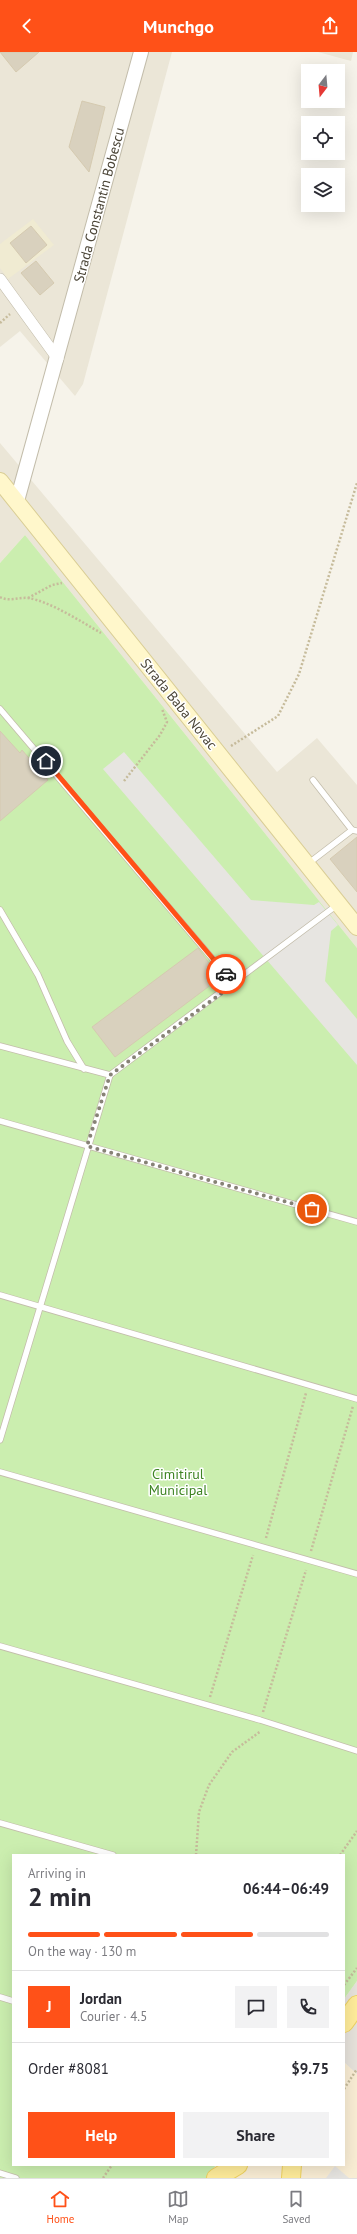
<!DOCTYPE html>
<html lang="en">
<head>
<meta charset="utf-8">
<style>
	:root { --surface:#fff; --page:#f2f2f3; --text:#2b2b33; --muted:#7c7c81; --line:#e1e1e2; --accent:#ff5118 }
	body { margin:0; font-family:"PT Sans",sans-serif; background:var(--page); color:var(--text); height:100vh; display:flex; flex-direction:column; font-size:15px; white-space:nowrap }
	* { box-sizing:border-box; margin:0 }
	p { font-size:13px; color:var(--muted) }
	.icon { flex:none; width:22px; height:22px; fill:none; stroke:currentColor; stroke-width:2; stroke-linecap:round; stroke-linejoin:round }
	.map { position:relative; flex:1; overflow:hidden }
	.drawer { position:absolute; left:12px; top:1802px; width:333px; height:312px; display:flex; flex-direction:column; background:var(--surface); border-radius:0px; box-shadow:0 4px 16px #0002 }
	.drawer>* { flex:none }
	.needle { width:26px; rotate:196deg }
	.tools { position:absolute; left:301px; top:12px; display:grid; gap:8px }
	.tools a { display:grid; place-items:center; width:44px; height:44px; border-radius:0px; background:var(--surface); box-shadow:0 4px 16px #0002; font-size:20px }
	.pin { position:absolute; display:grid; place-items:center; width:34px; height:34px; color:#fff; margin:-17px; border:2px solid #fff; border-radius:50%; box-shadow:0 1px 4px #0007 }
	.courier { position:absolute; display:grid; place-items:center; width:40px; height:40px; margin:-20px; border:3px solid #ff5118; border-radius:50%; background:#fff; color:#222; box-shadow:0 1px 5px #0007 }
	.summary em { font-style:normal; font-weight:600 }
	.summary div { display:flex; flex-direction:column-reverse }
	.summary { display:flex; align-items:center; justify-content:space-between; height:68px; padding:0 16px }
	h1 { font-size:26px; font-weight:600; line-height:30px }
	.bar { display:grid; grid-template-columns:repeat(4,1fr); gap:6px 4px; align-content:center; height:48px; padding:0 16px }
	.bar i { height:5px; border-radius:3px; background:var(--line) }
	.bar .selected { background:var(--accent) }
	.bar p { grid-column:span 4 }
	.line { display:flex; align-items:center; gap:10px; padding:0 16px; border-top:1px solid var(--line) }
	.line div { flex:1 }
	.round { display:grid; place-items:center; flex:none; width:42px; height:42px; border-radius:0px; background:var(--page) }
	.primary-button { display:flex; gap:8px; margin-top:auto; padding:8px 16px }
	.primary-button a { flex:1; height:46px; border-radius:0px; background:var(--accent); color:#fff; font-size:16px; font-weight:600; line-height:46px; text-align:center }
	.primary-button a+a { background:var(--page); color:var(--text) }
	header { display:flex; justify-content:space-between; align-items:center; height:52px; padding:0 16px; background:var(--accent); color:#fff; font-size:18px; font-weight:600 }
	.tab-bar { display:flex; justify-content:space-around; align-items:center; height:56px; border-top:1px solid var(--line); background:var(--surface); font-size:11px; color:var(--muted) }
	.tab-bar a { display:grid; justify-items:center; gap:2px }
	.tab-bar .selected { color:var(--accent) }
	.map>svg:first-child { display:block }
	.residential { fill:#ebe6d7 }
	.commercial { fill:#f9edd4 }
	.industrial { fill:#e6e2db }
	.education { fill:#f0ebd2 }
	.green { fill:#cbeeaf }
	.parking { fill:#e7e5e1 }
	.building { fill:#d9d1be; stroke:#d5cab0 }
	.lines { fill:none; stroke-linecap:round; stroke-linejoin:round }
	.service-casing { stroke:#c3bdab; stroke-width:7 }
	.minor-casing { stroke:#c3bdab; stroke-width:12 }
	.tertiary-casing { stroke:#c3bdab; stroke-width:16 }
	.secondary-casing { stroke:#dace95; stroke-width:18 }
	.primary-casing { stroke:#efd25e; stroke-width:20 }
	.path { stroke:#c6bb9b; stroke-width:2.5; stroke-dasharray:2 2; stroke-linecap:butt }
	.service { stroke:#fff; stroke-width:5.5 }
	.minor { stroke:#fff; stroke-width:11 }
	.tertiary { stroke:#fff; stroke-width:14 }
	.secondary { stroke:#fff7cb; stroke-width:16 }
	.primary { stroke:#ffec9a; stroke-width:18 }
	.done { stroke:#878276; stroke-width:4; stroke-dasharray:0 7.2 }
	.route { stroke:#ff5118; stroke-width:5 }
	.labels { text-anchor:middle; dominant-baseline:central; stroke-width:3; stroke-linejoin:round; paint-order:stroke }
	.street-label { font-size:14px; fill:#4b4537; stroke:#fff }
	.park-label { font-size:14px; fill:#3e8423; stroke:#fff }
</style>
</head>
<body>
<header><svg class="icon" aria-label="back" viewBox="0 0 24 24"><path d="M15 5l-7 7 7 7"/></svg>Munchgo<svg class="icon" aria-label="share" viewBox="0 0 24 24"><path d="M12 15V3M7 8l5-5 5 5M5 13v7h14v-7"/></svg></header>
<div class="map">
<svg width="357" height="2126" viewBox="0 0 357 2126">
	<rect width="100%" height="100%" fill="#f6f3ea"/>
	<g class="residential">
		<polygon points="0,0 172,0 83,332 75,344 20,279 0,295"/>
		<polygon points="318,0 353,0 351,9"/>
		<polygon points="0,391 277,720 317,686 357,733 357,896 25,483 0,511"/>
	</g>
	<polygon class="commercial" points="344,2010 357,2022 357,2126 206,2126 216,2113 344,2113"/>
	<polygon class="industrial" points="357,1929 357,2022 344,2010 344,1947"/>
	<polygon class="education" points="33,167 54,193 8,227 0,216 0,192"/>
	<polygon class="green" points="25,483 357,896 357,1929 344,1947 344,1803 13,1803 13,2113 216,2113 206,2126 0,2126 0,511"/>
	<g class="parking">
		<polygon points="124,700 251,848 314,853 319,850 338,873 331,879 325,929 357,967 357,1013 103,717"/>
		<polygon points="335,2114 349,2126 326,2126"/>
	</g>
	<g class="building">
		<polygon points="0,0 39,0 16,20"/>
		<polygon points="82,49 105,55 89,120 69,95"/>
		<polygon points="31,174 47,193 26,211 10,191"/>
		<polygon points="36,209 54,231 40,243 21,221"/>
		<polygon points="0,679 20,701 22,698 48,728 0,769"/>
		<polygon points="357,785 357,840 330,807"/>
		<polygon points="198,896 220,926 115,1005 92,975"/>
	</g>
	<g class="lines">
		<g class="service-casing">
			<g id="service">
				<polyline points="0,657 234,932"/>
				<polyline points="313,728 352,778"/>
				<polyline points="309,811 352,778 357,779"/>
				<polyline points="0,858 38,923 67,989 84,1017"/>
				<polyline points="0,994 110,1023 337,853"/>
				<polyline points="0,1069 357,1170"/>
				<polyline points="0,1243 357,1347"/>
				<polyline points="0,1388 110,1023"/>
				<polyline points="0,1420 357,1522"/>
				<polyline points="0,1594 260,1668 357,1699"/>
				<polyline points="0,1771 113,1803"/>
				<polyline points="0,1945 13,1949"/>
				<polyline points="0,2121 16,2126"/>
			</g>
		</g>
		<g class="minor-casing">
			<polyline id="minor" points="0,227 58,307"/>
		</g>
		<g class="tertiary-casing">
			<polyline id="tertiary" points="17,449 141,0"/>
		</g>
		<g class="secondary-casing">
			<polyline id="secondary" points="0,429 357,875"/>
		</g>
		<g class="primary-casing">
			<g id="primary">
				<polyline points="344,1971 357,1953"/>
				<polyline points="216,2126 238,2113"/>
				<polyline points="291,2126 292,2113"/>
			</g>
		</g>
		<g class="path">
			<polyline points="0,271 10,262"/>
			<path d="M0,545C9,550 18,545 28,546C49,549 82,570 101,581"/>
			<polyline points="28,546 52,533 62,531"/>
			<polyline points="231,694 278,664 299,622 357,431"/>
			<polyline points="124,729 160,683 167,670 162,657"/>
			<polyline points="266,1486 306,1341"/>
			<polyline points="311,1499 353,1354"/>
			<polyline points="210,1645 253,1503"/>
			<polyline points="263,1660 306,1518"/>
			<polyline points="196,1803 199,1760 209,1733 232,1700 261,1679"/>
			<polyline points="340,1803 357,1779"/>
			<polyline points="344,1933 357,1916"/>
			<polyline points="344,2037 357,2017"/>
			<polyline points="103,2126 112,2113"/>
		</g>
		<use href="#service" class="service"/>
		<use href="#minor" class="minor"/>
		<use href="#tertiary" class="tertiary"/>
		<use href="#secondary" class="secondary"/>
		<use href="#primary" class="primary"/>
	</g>
	<g class="lines">
		<polyline class="done" points="226,922 234,932 110,1023 87,1094 312,1157"/>
		<polyline class="route" points="46,709 226,922"/>
	</g>
	<g class="labels">
		<g class="street-label">
			<text transform="translate(99 153) rotate(-75)">Strada Constantin Bobescu</text>
			<text transform="translate(179 652) rotate(51)">Strada Baba Novac</text>
		</g>
		<g class="park-label">
			<text x="178" y="1422">Cimitirul<tspan x="178" dy="16">Municipal</tspan></text>
		</g>
	</g>
</svg>
<div class="tools">
<a><svg class="needle" viewBox="-14 -14 28 28"><path d="M0-13l5 13h-10z" fill="#e53935"/><path d="M0 13l5-13h-10z" fill="#7c7c81"/></svg></a>
<a><svg class="icon" aria-label="locate" viewBox="0 0 24 24"><circle cx="12" cy="12" r="6"/><path d="M12 2v4M12 18v4M2 12h4M18 12h4"/></svg></a>
<a><svg class="icon" aria-label="layers" viewBox="0 0 24 24"><path d="M12 4l9 5-9 5-9-5zM3 14l9 5 9-5"/></svg></a>
</div>
<div class="pin" style="left:312px;top:1157px;background:#ea580c"><svg class="icon" aria-label="bag" viewBox="0 0 24 24"><path d="M5 8h14l-1 12H6zM9 8a3 3 0 0 1 6 0"/></svg></div>
<div class="pin" style="left:46px;top:709px;background:#1f2937"><svg class="icon" aria-label="home" viewBox="0 0 24 24"><path d="M3 11l9-7 9 7M6 9v11h12V9"/></svg></div>
<div class="courier" style="left:226px;top:922px"><svg class="icon" aria-label="car" viewBox="0 0 24 24"><path d="M5 17H2v-5l4-1 3-4h7l3 4 3 1v5h-3M9 17h6M6 11h13"/><circle cx="7" cy="17" r="2"/><circle cx="17" cy="17" r="2"/></svg></div>
<section class="drawer">
<div class="summary"><div><h1>2 min</h1><p>Arriving in</p></div><em>06:44–06:49</em></div>
<div class="bar"><i class="selected"></i><i class="selected"></i><i class="selected"></i><i></i><p>On the way · 130 m</p></div>
<div class="line" style="height:72px"><b class="round" style="background:var(--accent);color:#fff">J</b><div><b>Jordan</b><p>Courier · 4.5</p></div><a class="round"><svg class="icon" aria-label="chat" viewBox="0 0 24 24"><path d="M4 5h16v11H9l-5 4z"/></svg></a><a class="round"><svg class="icon" aria-label="phone" viewBox="0 0 24 24"><path d="M5 4h4l2 5-3 2q2 4 5 5l2-3 5 2v4C11 20 4 13 5 4z"/></svg></a></div>
<div class="line" style="height:52px"><div>Order #8081</div><b>$9.75</b></div>
<div class="primary-button"><a>Help</a><a>Share</a></div>
</section>
</div>
<nav class="tab-bar">
<a class="selected"><svg class="icon" aria-label="home" viewBox="0 0 24 24"><path d="M3 11l9-7 9 7M6 9v11h12V9"/></svg>Home</a>
<a><svg class="icon" aria-label="map" viewBox="0 0 24 24"><path d="M3 6l6-2 6 2 6-2v14l-6 2-6-2-6 2zM9 4v14M15 6v14"/></svg>Map</a>
<a><svg class="icon" aria-label="saved" viewBox="0 0 24 24"><path d="M7 4h10v16l-5-4-5 4z"/></svg>Saved</a>
</nav>
</body>
</html>
